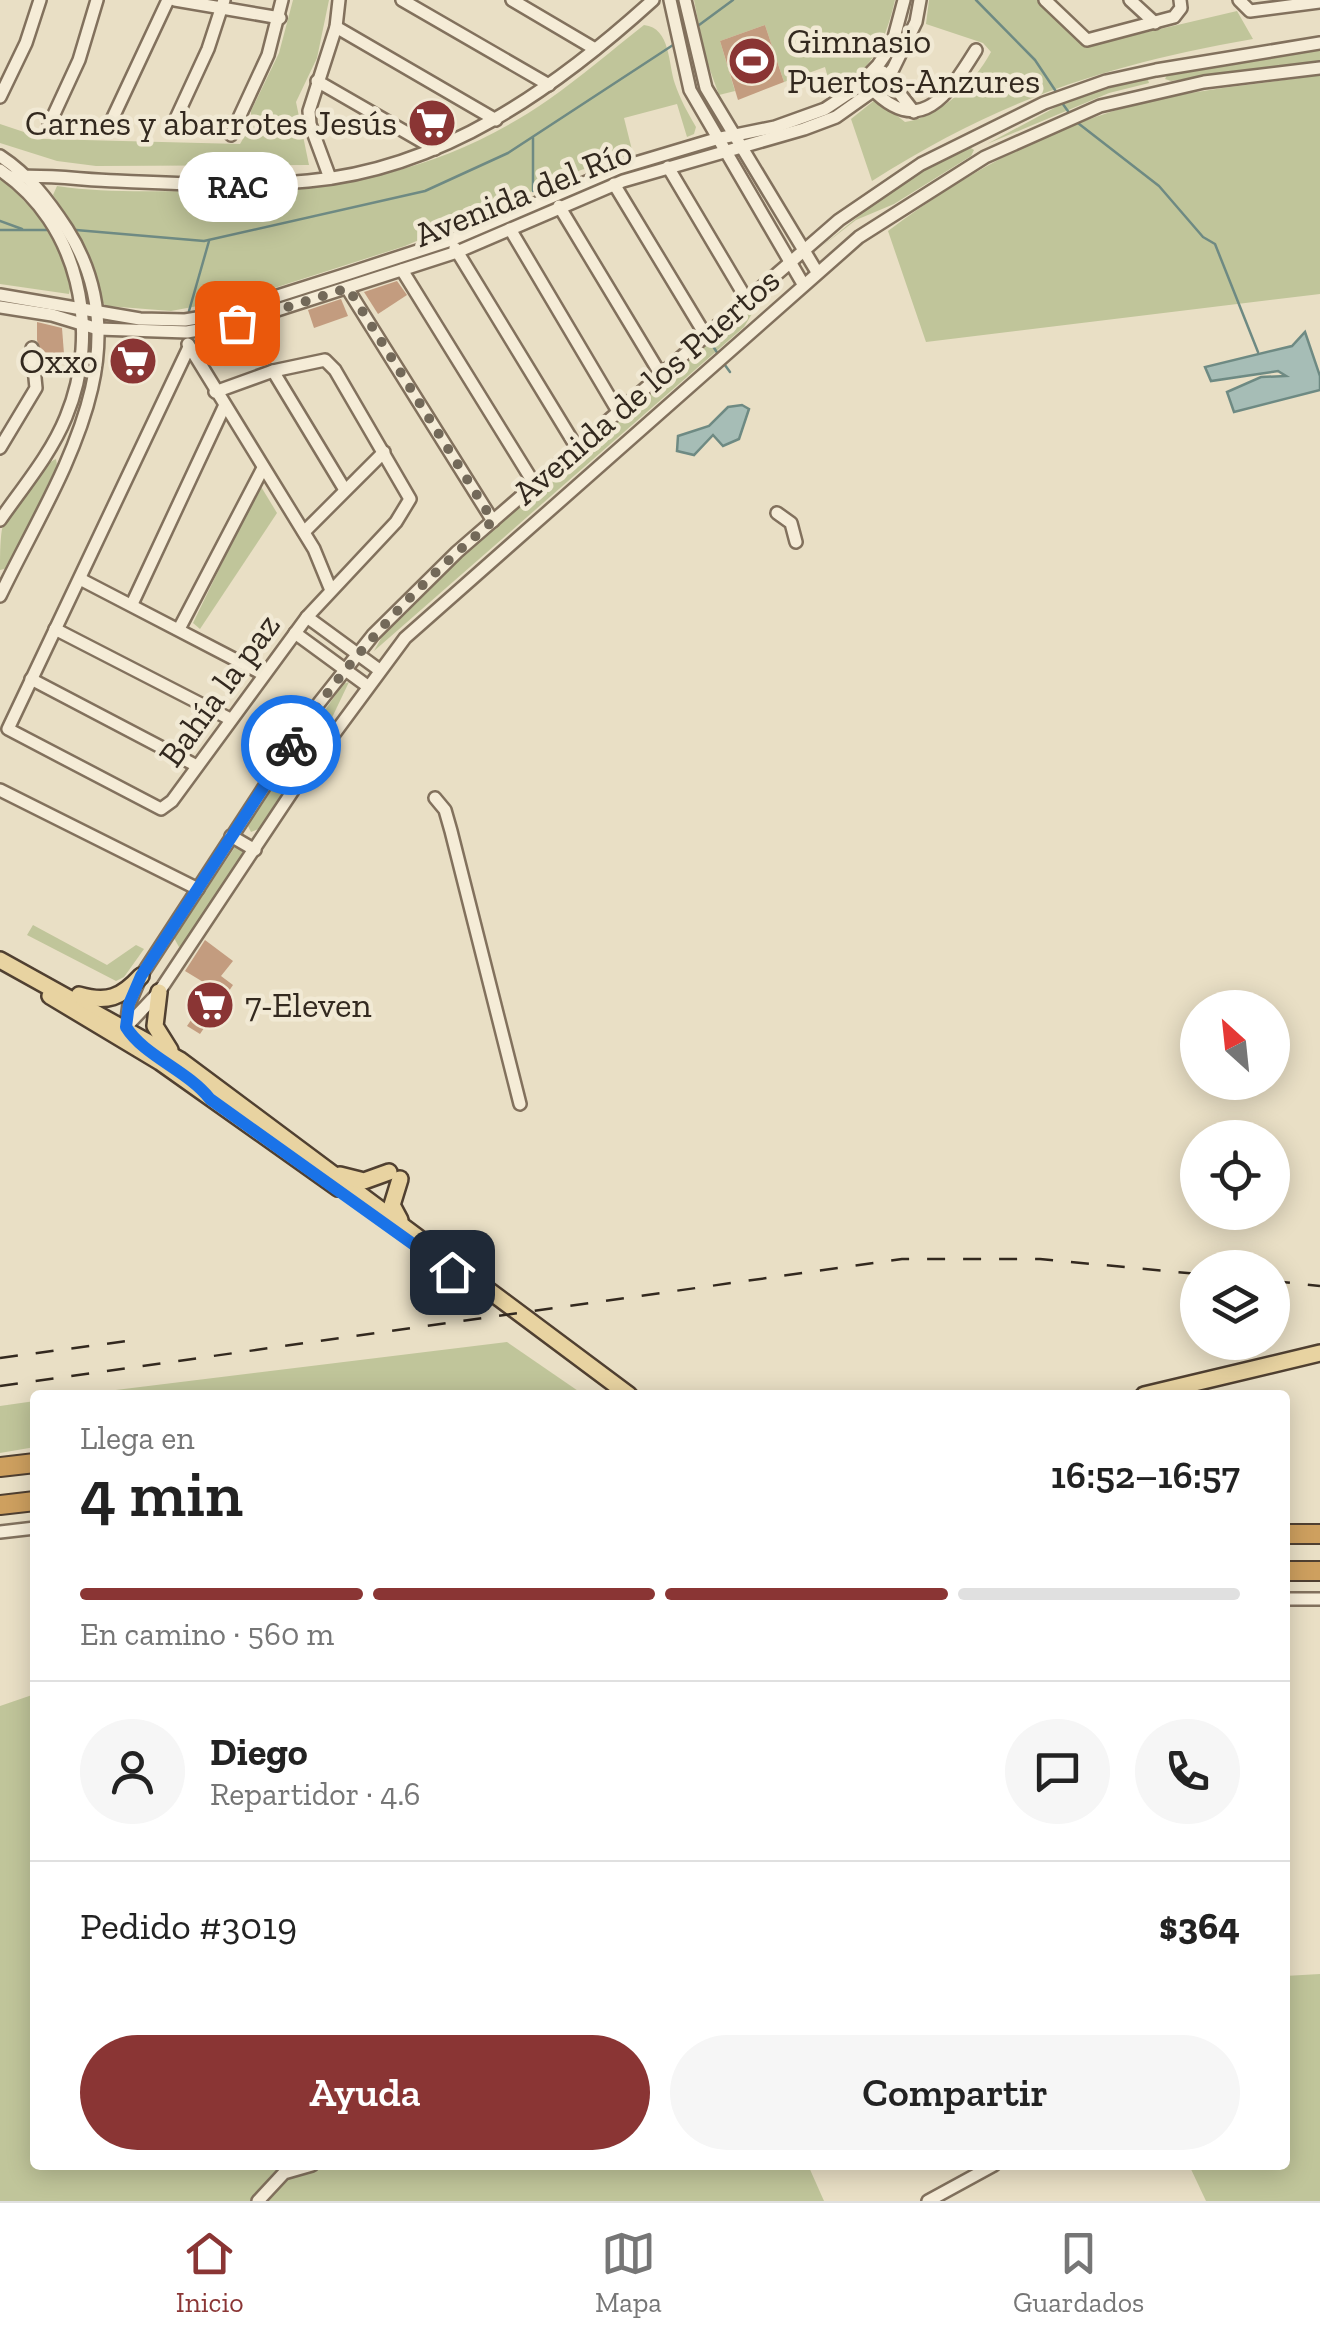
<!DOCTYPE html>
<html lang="es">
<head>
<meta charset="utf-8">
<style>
	:root { --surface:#fff; --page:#f6f6f6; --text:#222; --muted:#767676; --line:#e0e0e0; --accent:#8a3534 }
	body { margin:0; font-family:"Zilla Slab",serif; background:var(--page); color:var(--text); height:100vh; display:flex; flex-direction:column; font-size:38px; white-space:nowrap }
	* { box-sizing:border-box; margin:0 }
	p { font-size:32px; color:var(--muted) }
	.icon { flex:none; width:55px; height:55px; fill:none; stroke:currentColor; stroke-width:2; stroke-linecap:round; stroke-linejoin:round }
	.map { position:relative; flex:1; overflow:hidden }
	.drawer { position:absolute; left:30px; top:1390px; width:1260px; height:780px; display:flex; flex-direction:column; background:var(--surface); border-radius:10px; box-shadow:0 5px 25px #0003 }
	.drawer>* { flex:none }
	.needle { width:65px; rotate:333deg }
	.tools { position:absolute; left:1180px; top:990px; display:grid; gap:20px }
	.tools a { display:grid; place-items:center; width:110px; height:110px; border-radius:50%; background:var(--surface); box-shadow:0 5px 25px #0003; font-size:50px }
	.pin { position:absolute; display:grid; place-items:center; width:85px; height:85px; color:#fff; margin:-42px; border-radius:20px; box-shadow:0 5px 15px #0006 }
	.courier { position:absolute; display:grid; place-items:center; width:100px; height:100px; margin:-50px; border:8px solid #1a73e8; border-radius:50%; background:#fff; color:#222; box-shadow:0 2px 12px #0007 }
	.bubble { position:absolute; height:70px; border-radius:35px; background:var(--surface); box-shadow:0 5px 25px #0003; font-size:32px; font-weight:600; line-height:70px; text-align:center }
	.head em { font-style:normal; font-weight:600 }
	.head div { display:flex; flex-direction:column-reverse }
	.head { display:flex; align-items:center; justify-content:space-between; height:170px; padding:0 50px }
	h1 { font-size:65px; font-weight:600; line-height:75px }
	.bar { display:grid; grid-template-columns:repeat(4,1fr); gap:15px 10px; align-content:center; height:120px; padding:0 50px }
	.bar i { height:12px; border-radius:8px; background:var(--line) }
	.bar .current { background:var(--accent) }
	.bar p { grid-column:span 4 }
	.line { display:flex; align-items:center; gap:25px; padding:0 50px; border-top:2px solid var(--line) }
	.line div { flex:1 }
	.round { display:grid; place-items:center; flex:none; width:105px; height:105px; border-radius:52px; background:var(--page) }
	.button { display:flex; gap:20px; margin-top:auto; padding:20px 50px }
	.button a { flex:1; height:115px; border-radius:60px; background:var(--accent); color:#fff; font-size:40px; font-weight:600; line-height:115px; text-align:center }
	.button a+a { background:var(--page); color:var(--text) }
	.tab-bar { display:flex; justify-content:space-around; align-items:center; height:140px; border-top:2px solid var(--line); background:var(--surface); font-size:28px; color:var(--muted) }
	.tab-bar a { display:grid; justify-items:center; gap:5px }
	.tab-bar .current { color:var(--accent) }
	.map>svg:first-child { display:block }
	.green { fill:#c0c59a }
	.water { fill:#a6bdb6; stroke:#6e8a83; stroke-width:2.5 }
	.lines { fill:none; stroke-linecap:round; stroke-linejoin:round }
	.stream { stroke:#6e8a83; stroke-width:2.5 }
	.building { fill:#c39c7f }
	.minor-casing { stroke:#82715d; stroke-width:16 }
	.major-casing { stroke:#504031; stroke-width:20 }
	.highway-casing { stroke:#504031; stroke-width:22 }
	.minor { stroke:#f5ecd7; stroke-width:11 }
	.major { stroke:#e8d3a1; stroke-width:15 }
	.highway { stroke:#cea05f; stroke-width:18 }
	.rail { stroke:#33291f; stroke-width:2.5; stroke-dasharray:18 18; stroke-linecap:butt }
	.done { stroke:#736959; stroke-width:10; stroke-dasharray:0 18 }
	.route { stroke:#1a73e8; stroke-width:12 }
	.labels { text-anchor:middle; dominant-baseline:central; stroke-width:9; stroke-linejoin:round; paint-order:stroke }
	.poi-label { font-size:35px; fill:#33291f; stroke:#f1e9d4; text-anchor:start }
	.street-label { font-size:35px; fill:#33291f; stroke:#f1e9d4 }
</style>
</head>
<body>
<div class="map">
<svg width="1320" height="2201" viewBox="0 0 1320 2201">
	<rect width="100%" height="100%" fill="#e9dfc5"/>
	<g class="green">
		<polygon points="293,0 329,0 317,58 296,102 309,165 96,166 57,161 0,143 0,124 45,139 240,144 251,125 251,111 279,53"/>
		<path d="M694,0H895C883,51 871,64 834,100L825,67L784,82L765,25L720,41L735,91L719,95L705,56Z"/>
		<path d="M929,0H1039L1088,46L1237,11L1253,39C1105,65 999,100 872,181L851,119L876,99L905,122C941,117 974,83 991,52L983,43L926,24Z"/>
		<path d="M644,25C671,28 668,64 675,84C680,99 688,113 696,127L694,134L687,137L677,104L624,118L633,154L581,170L405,246L246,297L171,311L107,306L100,301L78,232L53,195L57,186C102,193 149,191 194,191C325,194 438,176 548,100C581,77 612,50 644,25Z"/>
		<polygon points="1320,48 1320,61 1171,81 1165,79 1169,72"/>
		<path d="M1320,75V294L926,342L888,231C964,173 1053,125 1146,102C1202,88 1263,84 1320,75Z"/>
		<polygon points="1147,77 1149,83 1109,93 987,144 1069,100"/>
		<polygon points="966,145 974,150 971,156 894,204 856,220 821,247 887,193"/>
		<path d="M0,178C27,201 79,255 69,294L0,284Z"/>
		<polygon points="789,273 759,302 744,327 374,651 383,635 475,543"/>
		<path d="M56,459L57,465L8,568L0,570C0,558 0,541 2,529C9,513 41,464 56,459Z"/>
		<polygon points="260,485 277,513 200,629 193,623"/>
		<polygon points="349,682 328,726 261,828 251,832 248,826 253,815 343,684"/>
		<polygon points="235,847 242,850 242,858 184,945 179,947 174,938"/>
		<polygon points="33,925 107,965 136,945 144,949 124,977 116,981 27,935"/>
		<polygon points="507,1342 584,1395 75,1395"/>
		<polygon points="35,1401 35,1447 0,1453 0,1406"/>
		<polygon points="35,1694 35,2165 808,2165 824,2201 0,2201 0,1706"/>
		<polygon points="1320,1974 1320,2201 1206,2201 1189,2165 1285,2165 1285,1976"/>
	</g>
	<g class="water">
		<polygon points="1305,332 1320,376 1320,390 1234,412 1227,392 1261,377 1286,376 1278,371 1211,381 1205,367 1292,346"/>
		<polygon points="742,405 749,409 739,439 723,446 713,435 694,455 677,451 678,436 709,426 728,407"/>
	</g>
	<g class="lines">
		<g class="stream">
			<polyline points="976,0 1035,60 1057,93"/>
			<polyline points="695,28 733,0"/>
			<polyline points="1060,100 1070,114"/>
			<polyline points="1074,120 1159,186 1203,237 1215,244 1258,352"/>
			<polyline points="533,191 533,138"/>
			<polyline points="0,221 22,229"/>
			<polyline points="0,230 48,230"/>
			<polyline points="76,230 204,241 425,191 508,153 673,45"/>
			<polyline points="189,311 209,241"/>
			<polyline points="709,340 718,354"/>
			<polyline points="722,361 730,372"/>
		</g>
	</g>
	<g class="building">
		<polygon points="765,25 784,82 738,100 720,41"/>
		<polygon points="397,281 407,295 378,314 364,292"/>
		<polygon points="341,299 348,316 314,328 308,310"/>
		<polygon points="273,321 279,338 235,351 231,338"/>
		<polygon points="37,322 62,328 64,354 42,358 37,340"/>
		<polygon points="205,940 233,961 221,976 233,985 200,1034 187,1026 213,988 185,971"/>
	</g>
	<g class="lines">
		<g class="minor-casing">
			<g id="minor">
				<polyline points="175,0 280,18"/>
				<polyline points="402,0 549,85"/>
				<polyline points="512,0 595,49"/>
				<polyline points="670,0 690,90 803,284"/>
				<polyline points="685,0 706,88 817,272"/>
				<polyline points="1045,0 1087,40 1174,17 1181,8 1180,0"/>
				<polyline points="1130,0 1155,23"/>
				<polyline points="1239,0 1250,11 1320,2"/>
				<polyline points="336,27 496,120"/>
				<polyline points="883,72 914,112"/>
				<polyline points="317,81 435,149"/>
				<path d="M871,88C920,139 948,95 976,50"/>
				<polyline points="0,97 26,43 40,0"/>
				<polyline points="49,125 79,60 97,0"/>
				<polyline points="109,126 168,0"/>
				<polyline points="172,127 208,49 224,0"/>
				<polyline points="231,135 268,55 282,0"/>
				<path d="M0,156C29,175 48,200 67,229C147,354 54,483 0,596"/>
				<polyline points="668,167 747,300"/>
				<path d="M0,170C79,223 102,331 66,417C51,454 23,487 0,520"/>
				<path d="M10,177C46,174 82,180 117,181C179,184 246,187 308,181C443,169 556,88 653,0"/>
				<polyline points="330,178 310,124 309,111 336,27 339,0"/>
				<polyline points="614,184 706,336"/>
				<polyline points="559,206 661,375"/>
				<polyline points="510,229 619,413"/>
				<polyline points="455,248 577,448"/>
				<polyline points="402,270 535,485"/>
				<polyline points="347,288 493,521"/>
				<polyline points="0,295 140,319 185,320 221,314 350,273 451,240 619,168 716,139 775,127 825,109 855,89 878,65 892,45 904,0"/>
				<polyline points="0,307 52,315 98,329 187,332 237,323 457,252 623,181 804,129 836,117 874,90 893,69 916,22 920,0"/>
				<polyline points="188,344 314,549 330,588"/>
				<polyline points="189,347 8,729 161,809 172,801 307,617 396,522 410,499 335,370 325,360 273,371 215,392"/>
				<polyline points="273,371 345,490"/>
				<polyline points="0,448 36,388 32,348"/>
				<polyline points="777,513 791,523 796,542"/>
				<polyline points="304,532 384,452"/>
				<polyline points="80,579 263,674"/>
				<polyline points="132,604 224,407"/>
				<polyline points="307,617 378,669"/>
				<polyline points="55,629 230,719"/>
				<polyline points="179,629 263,468"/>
				<polyline points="295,633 366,685"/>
				<polyline points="31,679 197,766"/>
				<polyline points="0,790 198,889"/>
				<polyline points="435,798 445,810 451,831 520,1104"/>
				<polyline points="231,836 255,850"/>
				<polyline points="126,1027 129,1004 141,976 319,703 373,635 457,552 839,220 921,164 1044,103 1106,81 1156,70 1320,43"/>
				<polyline points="126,1027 159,992 300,780 405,638 859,237 985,157 1100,106 1204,82 1320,68"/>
				<polyline points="0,1532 35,1528"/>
				<polyline points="1285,1599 1320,1599"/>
				<polyline points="258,2201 284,2173 312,2165"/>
				<polyline points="928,2201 994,2165"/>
			</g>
		</g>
		<g class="major-casing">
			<g id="major">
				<polyline points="0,960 180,1060 629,1395"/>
				<polyline points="159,992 155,1026 170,1050"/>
				<path d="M79,995C107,1003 121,998 141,976"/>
				<polyline points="50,996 160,1062 338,1188"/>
				<polyline points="340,1175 364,1181 389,1172"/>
				<polyline points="400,1179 392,1205 400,1220"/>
				<polyline points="1144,1395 1320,1353"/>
			</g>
		</g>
		<g class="highway-casing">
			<g id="highway">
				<polyline points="0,1467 35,1463"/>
				<polyline points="0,1505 35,1501"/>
				<polyline points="1285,1534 1320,1534"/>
				<polyline points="1285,1571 1320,1571"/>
			</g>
		</g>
		<use href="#minor" class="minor"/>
		<use href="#major" class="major"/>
		<use href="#highway" class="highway"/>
		<g class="rail">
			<polyline points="1272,1281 1320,1286"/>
			<polyline points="0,1358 127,1341"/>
			<polyline points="0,1386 902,1259 1040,1259 1198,1274"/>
		</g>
	</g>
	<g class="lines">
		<path class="done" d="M237,323L348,288L493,521C415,587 347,659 291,745"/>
		<path class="route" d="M291,745L141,976L129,1004L126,1027C144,1056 187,1070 210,1099L452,1272"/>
	</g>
	<defs>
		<g id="stadium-disc" transform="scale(2.5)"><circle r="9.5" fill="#8a3534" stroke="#f1e9d4"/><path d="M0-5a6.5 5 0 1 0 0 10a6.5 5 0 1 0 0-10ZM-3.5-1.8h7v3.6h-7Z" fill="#fff"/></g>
		<g id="supermarket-disc" transform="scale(2.5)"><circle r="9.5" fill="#8a3534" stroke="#f1e9d4"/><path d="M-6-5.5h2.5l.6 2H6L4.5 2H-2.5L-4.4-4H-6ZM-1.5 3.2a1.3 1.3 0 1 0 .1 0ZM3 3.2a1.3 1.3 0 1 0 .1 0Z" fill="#fff"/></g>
	</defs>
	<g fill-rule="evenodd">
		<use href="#stadium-disc" x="752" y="61"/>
		<use href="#supermarket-disc" x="432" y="123"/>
		<use href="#supermarket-disc" x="133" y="361"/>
		<use href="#supermarket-disc" x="210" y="1005"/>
	</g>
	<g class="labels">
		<g class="poi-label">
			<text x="787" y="41">Gimnasio<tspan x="787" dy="40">Puertos-Anzures</tspan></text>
			<text x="397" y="123" text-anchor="end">Carnes y abarrotes Jesús</text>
			<text x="98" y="361" text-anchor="end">Oxxo</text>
			<text x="245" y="1005">7-Eleven</text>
		</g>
		<g class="street-label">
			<text transform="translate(523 193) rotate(-22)">Avenida del Río</text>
			<text transform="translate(646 386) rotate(-41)">Avenida de los Puertos</text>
			<text transform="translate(219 690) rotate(-54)">Bahía la paz</text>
		</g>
	</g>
</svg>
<div class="tools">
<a><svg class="needle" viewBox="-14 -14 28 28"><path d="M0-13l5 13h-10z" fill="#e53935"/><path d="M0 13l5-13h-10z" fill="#767676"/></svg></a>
<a><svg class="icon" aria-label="locate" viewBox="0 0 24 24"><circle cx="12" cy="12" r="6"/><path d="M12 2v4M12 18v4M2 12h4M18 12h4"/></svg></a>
<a><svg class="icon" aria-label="layers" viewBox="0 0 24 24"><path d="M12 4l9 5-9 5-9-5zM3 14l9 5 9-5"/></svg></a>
</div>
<div class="pin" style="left:237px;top:323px;background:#ea580c"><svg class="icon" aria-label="bag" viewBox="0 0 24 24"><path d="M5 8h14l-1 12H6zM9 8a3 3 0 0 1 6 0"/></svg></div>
<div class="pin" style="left:452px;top:1272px;background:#1f2937"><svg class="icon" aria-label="home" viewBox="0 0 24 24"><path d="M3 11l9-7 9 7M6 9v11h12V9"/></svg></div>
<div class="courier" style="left:291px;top:745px"><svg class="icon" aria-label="bike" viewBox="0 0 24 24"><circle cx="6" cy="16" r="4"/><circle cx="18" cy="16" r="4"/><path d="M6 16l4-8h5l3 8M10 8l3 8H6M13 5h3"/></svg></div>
<div class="bubble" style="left:178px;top:152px;width:120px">RAC</div>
<section class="drawer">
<div class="head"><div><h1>4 min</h1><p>Llega en</p></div><em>16:52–16:57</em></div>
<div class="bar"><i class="current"></i><i class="current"></i><i class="current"></i><i></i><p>En camino · 560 m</p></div>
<div class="line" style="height:180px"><a class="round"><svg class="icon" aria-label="person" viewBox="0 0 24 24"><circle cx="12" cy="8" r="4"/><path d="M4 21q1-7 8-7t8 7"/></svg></a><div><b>Diego</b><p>Repartidor · 4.6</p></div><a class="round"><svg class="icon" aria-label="chat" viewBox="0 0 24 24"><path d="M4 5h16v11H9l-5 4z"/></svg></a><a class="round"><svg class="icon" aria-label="phone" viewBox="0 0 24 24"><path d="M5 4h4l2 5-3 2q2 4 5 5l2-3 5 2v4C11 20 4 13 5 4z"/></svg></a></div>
<div class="line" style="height:130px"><div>Pedido #3019</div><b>$364</b></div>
<div class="button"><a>Ayuda</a><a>Compartir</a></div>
</section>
</div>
<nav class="tab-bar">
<a class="current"><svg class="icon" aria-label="home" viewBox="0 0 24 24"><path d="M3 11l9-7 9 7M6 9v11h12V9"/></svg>Inicio</a>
<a><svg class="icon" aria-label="map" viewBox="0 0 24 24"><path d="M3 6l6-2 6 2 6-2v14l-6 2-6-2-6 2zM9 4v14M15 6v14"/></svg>Mapa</a>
<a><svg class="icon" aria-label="saved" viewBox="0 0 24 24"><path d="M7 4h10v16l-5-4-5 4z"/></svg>Guardados</a>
</nav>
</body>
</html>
